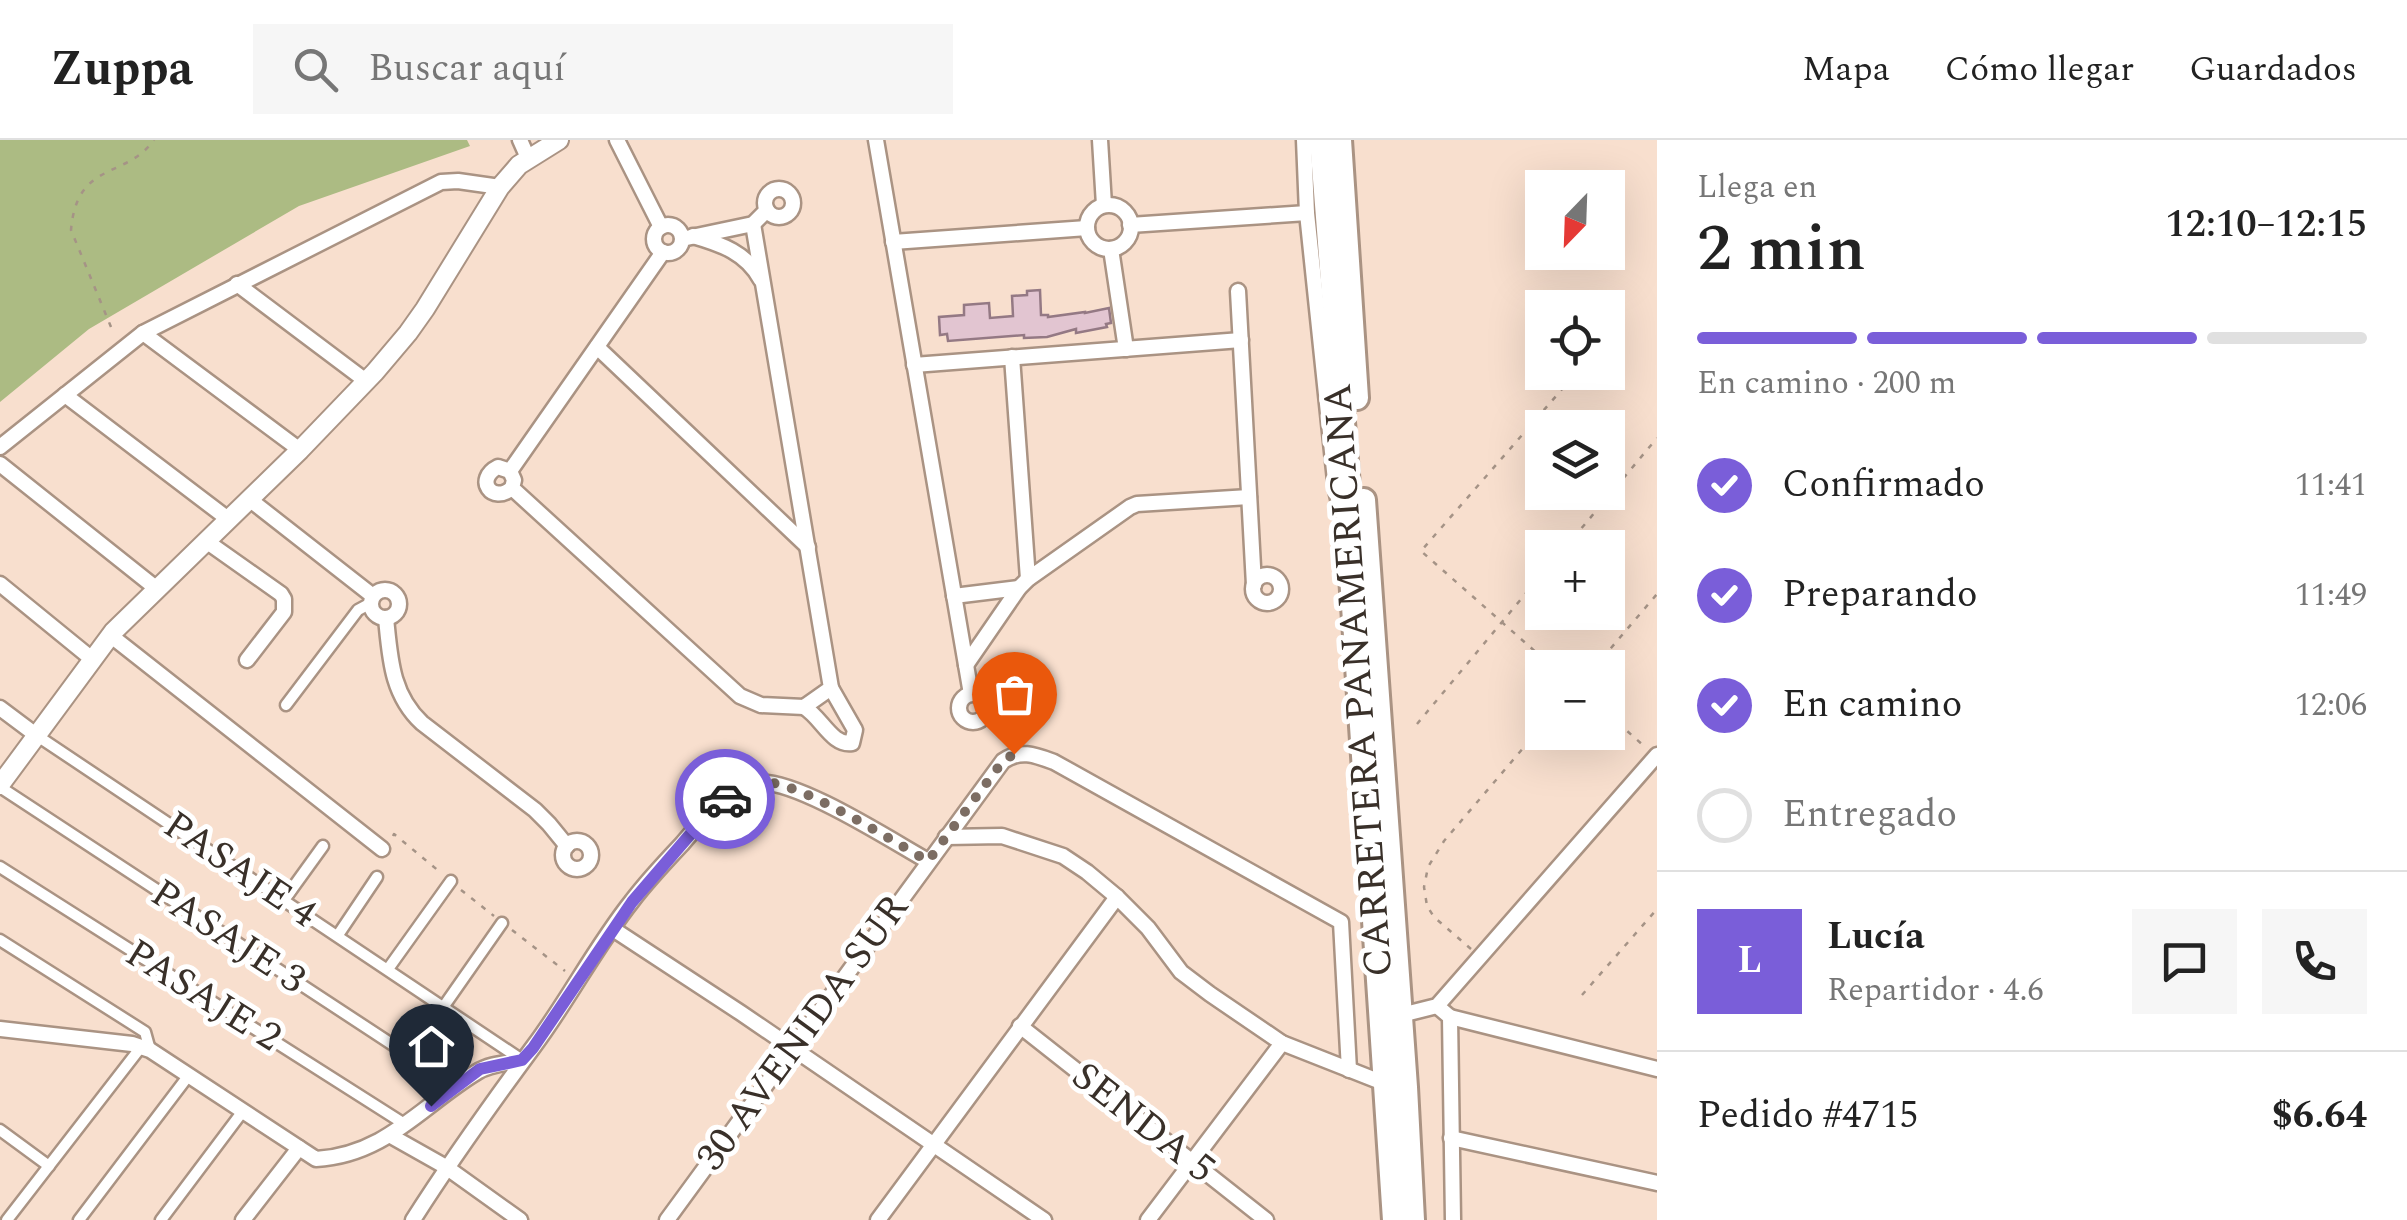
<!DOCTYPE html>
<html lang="es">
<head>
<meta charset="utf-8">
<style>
	:root { --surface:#fff; --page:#f6f6f6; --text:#222; --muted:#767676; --line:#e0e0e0; --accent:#7a5ed9 }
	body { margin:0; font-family:Spectral,serif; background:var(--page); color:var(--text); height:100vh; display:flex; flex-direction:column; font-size:38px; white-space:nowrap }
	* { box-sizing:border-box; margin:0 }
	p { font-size:32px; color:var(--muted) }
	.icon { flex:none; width:55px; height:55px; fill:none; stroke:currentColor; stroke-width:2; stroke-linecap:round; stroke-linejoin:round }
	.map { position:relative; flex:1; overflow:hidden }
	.panel { display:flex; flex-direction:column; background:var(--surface); width:750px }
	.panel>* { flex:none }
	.needle { width:65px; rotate:203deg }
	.tools { position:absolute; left:1525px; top:30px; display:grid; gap:20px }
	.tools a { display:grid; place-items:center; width:100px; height:100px; border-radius:0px; background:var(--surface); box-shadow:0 10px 40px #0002; font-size:50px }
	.pin { position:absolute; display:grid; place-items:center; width:85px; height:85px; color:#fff; margin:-102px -42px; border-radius:50% 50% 50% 0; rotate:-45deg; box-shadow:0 0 10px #0007 }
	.pin .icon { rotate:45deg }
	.courier { position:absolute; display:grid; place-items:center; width:100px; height:100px; margin:-50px; border:8px solid #7a5ed9; border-radius:50%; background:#fff; color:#222; box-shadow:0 2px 12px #0007 }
	.overview em { font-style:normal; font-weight:600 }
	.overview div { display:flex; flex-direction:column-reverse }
	.overview { display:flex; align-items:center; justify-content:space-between; height:170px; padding:0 40px }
	h1 { font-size:65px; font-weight:600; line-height:75px }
	.bar { display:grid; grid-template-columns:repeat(4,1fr); gap:15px 10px; align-content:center; height:120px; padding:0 40px }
	.bar i { height:12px; border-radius:8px; background:var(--line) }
	.bar .active { background:var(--accent) }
	.bar p { grid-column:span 4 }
	.line { display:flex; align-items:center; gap:25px; padding:0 40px; border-top:2px solid var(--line) }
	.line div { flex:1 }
	.round { display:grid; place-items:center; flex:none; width:105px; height:105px; border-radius:0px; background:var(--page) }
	ol { padding:0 40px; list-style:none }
	li { display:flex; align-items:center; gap:30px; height:110px }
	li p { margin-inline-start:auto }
	li .icon { padding:10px; border-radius:50%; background:var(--accent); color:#fff; stroke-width:4 }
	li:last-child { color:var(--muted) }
	li i { width:55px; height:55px; border:5px solid var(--line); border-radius:50% }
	header { display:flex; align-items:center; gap:60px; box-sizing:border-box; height:140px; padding:0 50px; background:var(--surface); border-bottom:2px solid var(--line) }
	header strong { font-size:48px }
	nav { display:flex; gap:55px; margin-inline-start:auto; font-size:35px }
	.search { width:700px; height:90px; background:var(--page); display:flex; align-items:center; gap:25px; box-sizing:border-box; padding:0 35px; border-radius:0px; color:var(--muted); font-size:38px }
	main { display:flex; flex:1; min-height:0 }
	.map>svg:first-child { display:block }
	.forest { fill:#acbb83 }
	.building { fill:#e2c5d1; stroke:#947984; stroke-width:2.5 }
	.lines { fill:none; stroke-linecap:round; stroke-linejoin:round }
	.pedestrian-casing { stroke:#aa9383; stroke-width:15 }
	.minor-casing { stroke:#aa9383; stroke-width:19 }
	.tertiary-casing { stroke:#aa9383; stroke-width:22 }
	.trunk-casing { stroke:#aa9383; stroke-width:28 }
	.path { stroke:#a59386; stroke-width:2.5; stroke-dasharray:5 8; stroke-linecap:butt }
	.pedestrian { stroke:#fff; stroke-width:10 }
	.minor { stroke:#fff; stroke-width:14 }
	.tertiary { stroke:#fff; stroke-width:18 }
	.trunk { stroke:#fff; stroke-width:22 }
	.done { stroke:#7c6d63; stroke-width:10; stroke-dasharray:0 18 }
	.route { stroke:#7a5ed9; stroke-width:12 }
	.labels { text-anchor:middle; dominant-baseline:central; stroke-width:10; stroke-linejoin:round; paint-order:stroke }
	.street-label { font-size:40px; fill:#393029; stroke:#fff }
</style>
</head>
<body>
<header>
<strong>Zuppa</strong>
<div class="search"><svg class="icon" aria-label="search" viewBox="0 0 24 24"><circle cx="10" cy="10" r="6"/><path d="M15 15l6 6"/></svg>Buscar aquí</div>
<nav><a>Mapa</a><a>Cómo llegar</a><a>Guardados</a></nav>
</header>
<main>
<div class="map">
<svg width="1657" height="1080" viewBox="0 0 1657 1080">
	<rect width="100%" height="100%" fill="#f8dfce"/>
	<polygon class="forest" points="0,0 467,0 470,6 299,66 89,189 0,262"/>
	<polygon class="building" points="1040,150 1041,175 1048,175 1048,177 1085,172 1085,173 1109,168 1111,183 1106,184 1107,187 1076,193 1076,189 1047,197 1024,198 1024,195 948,201 947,194 940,195 939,177 964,175 964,165 989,163 990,178 1013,176 1012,156 1027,155 1027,151"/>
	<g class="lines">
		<g class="pedestrian-casing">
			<g id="pedestrian">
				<polyline points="286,565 358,470 371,463"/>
				<polyline points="36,595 522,920"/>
				<polyline points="0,647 457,947"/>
				<polyline points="0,727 406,985"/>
				<polyline points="284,760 323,706"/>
				<polyline points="338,795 377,737"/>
				<polyline points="0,800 145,892 150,910"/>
				<polyline points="388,829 451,741"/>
				<polyline points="444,866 502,783"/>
				<polyline points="0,990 49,1026"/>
				<polyline points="7,1080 141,907"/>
				<polyline points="79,1080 189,935"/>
				<polyline points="161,1080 243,971"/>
			</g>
		</g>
		<g class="minor-casing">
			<g id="minor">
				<polyline points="520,0 528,18"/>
				<polyline points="617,0 661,87"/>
				<polyline points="876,0 971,554"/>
				<polyline points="1100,0 1104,65"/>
				<polyline points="1304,0 1307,73 1336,350 1341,372"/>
				<circle cx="779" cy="63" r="14"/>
				<circle cx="1109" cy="87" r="22"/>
				<polyline points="1130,85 1307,73"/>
				<circle cx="668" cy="99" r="14"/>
				<path d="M693,96C721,104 747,113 761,140"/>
				<polyline points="682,99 753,84 767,70"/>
				<polyline points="893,102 1087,88"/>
				<polyline points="1111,109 1126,209"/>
				<polyline points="663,112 510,331 514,340 512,348 740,556 761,565 804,567 831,548 753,84"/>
				<polyline points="237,144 366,241"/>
				<polyline points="1238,151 1254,445"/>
				<polyline points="143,193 300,310"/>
				<polyline points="597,207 808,407"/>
				<polyline points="1012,217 1028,439"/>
				<polyline points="914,225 1241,200"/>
				<polyline points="65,255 228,379"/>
				<polyline points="0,307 143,193 441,42 458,41 500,47"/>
				<polyline points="0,324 157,449"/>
				<path d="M510,331L498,327C474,339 492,365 512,348"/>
				<polyline points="249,359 373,456"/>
				<polyline points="206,401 281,454 284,459 284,472 247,520"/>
				<circle cx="1267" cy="449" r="14"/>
				<polyline points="0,444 92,519"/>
				<circle cx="385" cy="464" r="14"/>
				<polyline points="954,456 1019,448"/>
				<path d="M386,478C390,517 391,554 422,583L535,670L549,684L567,706"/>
				<polyline points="110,495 382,709"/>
				<polyline points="966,525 1019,448 1028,439 1130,367 1137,364 1249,357"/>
				<circle cx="973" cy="568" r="14"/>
				<path d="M804,567C822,578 832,606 852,603L855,590L831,548"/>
				<polyline points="0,568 36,595"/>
				<polyline points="946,697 1002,696 1063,716 1087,732 1117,757 1148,788 1181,832 1210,854 1282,903 1386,944"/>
				<circle cx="577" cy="715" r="14"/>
				<polyline points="613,789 741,873 1044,1080"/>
				<polyline points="1437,866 1450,877 1453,1080"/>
				<polyline points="1401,875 1437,866 1657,615"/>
				<polyline points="1450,877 1657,929"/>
				<polyline points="1020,886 1266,1080"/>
				<path d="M0,889L132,904L150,910L316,1019C386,1015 422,965 477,932C489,924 508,923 522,920"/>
				<polyline points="391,996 446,1027 520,1080"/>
				<polyline points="1451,998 1657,1043"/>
				<polyline points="243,1080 299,1008"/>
				<path d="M413,1080C451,1020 492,963 534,906C569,859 596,806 632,761C647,741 665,722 682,704C700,683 729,646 758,643C795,638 892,701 928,721"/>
				<path d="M667,1080L1003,621C1021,609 1035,615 1054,622L1341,782L1349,930"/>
				<polyline points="878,1080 1117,757"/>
				<polyline points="1148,1080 1282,903"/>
			</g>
		</g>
		<g class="tertiary-casing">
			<polyline id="tertiary" points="0,645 113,492 300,310 375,232 408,193 425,169 500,47 519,25 559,0"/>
		</g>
		<g class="trunk-casing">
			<g id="trunk">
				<polyline points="1321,0 1349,359 1350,421 1394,1080"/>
				<polyline points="1340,0 1357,258"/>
				<polyline points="1364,360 1406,947 1413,1080"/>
			</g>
		</g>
		<g class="path">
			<path d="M111,187L71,90C77,20 125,40 154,0"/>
			<polyline points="1565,408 1657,298"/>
			<polyline points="1554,528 1421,411 1577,232"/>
			<polyline points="1594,528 1657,454"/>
			<polyline points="1608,574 1644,606"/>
			<polyline points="1417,584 1542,434"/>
			<polyline points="393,696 394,694 440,732"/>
			<polyline points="461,750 494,776"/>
			<polyline points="512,790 565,831"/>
			<polyline points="1471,809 1434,777 1427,766 1424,747 1428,727 1444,701 1542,586"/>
			<polyline points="1582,855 1657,769"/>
		</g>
		<use href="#pedestrian" class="pedestrian"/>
		<use href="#minor" class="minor"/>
		<use href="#tertiary" class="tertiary"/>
		<use href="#trunk" class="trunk"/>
	</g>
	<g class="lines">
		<path class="done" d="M725,659C735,653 747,643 760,642C796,639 892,701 928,721L1003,621L1014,614"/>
		<polyline class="route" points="431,966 480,929 522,920 533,908 632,762 700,683 725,659"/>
	</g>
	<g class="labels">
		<g class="street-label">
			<text transform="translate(1359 540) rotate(-94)">CARRETERA PANAMERICANA</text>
			<text transform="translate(240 730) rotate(34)">PASAJE 4</text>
			<text transform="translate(228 797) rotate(33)">PASAJE 3</text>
			<text transform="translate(203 856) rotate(32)">PASAJE 2</text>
			<text transform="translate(803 893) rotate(-54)">30 AVENIDA SUR</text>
			<text transform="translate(1143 983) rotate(38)">SENDA 5</text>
		</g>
	</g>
</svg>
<div class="tools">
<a><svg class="needle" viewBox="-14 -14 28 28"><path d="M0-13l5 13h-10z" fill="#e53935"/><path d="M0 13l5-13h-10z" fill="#767676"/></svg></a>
<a><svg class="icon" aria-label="locate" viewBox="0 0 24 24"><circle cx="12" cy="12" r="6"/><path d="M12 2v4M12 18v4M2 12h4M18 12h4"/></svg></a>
<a><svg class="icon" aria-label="layers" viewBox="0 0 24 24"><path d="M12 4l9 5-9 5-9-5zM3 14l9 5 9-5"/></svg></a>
<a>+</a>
<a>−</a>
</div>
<div class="pin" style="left:1014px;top:614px;background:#ea580c"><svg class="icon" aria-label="bag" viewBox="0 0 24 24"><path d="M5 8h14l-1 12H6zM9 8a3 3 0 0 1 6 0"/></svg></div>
<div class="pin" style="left:431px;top:966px;background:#1f2937"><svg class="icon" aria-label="home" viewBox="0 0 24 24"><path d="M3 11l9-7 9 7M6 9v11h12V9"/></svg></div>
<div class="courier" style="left:725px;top:659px"><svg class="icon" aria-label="car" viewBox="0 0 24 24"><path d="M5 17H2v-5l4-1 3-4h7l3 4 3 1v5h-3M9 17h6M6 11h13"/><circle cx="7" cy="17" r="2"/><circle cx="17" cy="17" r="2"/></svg></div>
</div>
<section class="panel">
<div class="overview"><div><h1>2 min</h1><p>Llega en</p></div><em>12:10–12:15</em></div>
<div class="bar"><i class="active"></i><i class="active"></i><i class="active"></i><i></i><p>En camino · 200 m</p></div>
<ol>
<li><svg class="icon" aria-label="check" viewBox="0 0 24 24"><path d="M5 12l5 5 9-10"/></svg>Confirmado<p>11:41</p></li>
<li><svg class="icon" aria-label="check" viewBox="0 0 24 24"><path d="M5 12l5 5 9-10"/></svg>Preparando<p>11:49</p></li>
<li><svg class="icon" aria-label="check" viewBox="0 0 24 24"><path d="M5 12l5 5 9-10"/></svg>En camino<p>12:06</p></li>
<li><i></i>Entregado</li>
</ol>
<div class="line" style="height:180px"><b class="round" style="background:var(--accent);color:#fff">L</b><div><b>Lucía</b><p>Repartidor · 4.6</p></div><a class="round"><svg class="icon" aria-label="chat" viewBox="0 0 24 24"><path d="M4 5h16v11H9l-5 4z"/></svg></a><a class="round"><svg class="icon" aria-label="phone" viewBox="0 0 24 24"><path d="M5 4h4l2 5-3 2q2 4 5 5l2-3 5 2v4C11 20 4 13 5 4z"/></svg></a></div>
<div class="line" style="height:130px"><div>Pedido #4715</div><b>$6.64</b></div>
</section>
</main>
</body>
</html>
